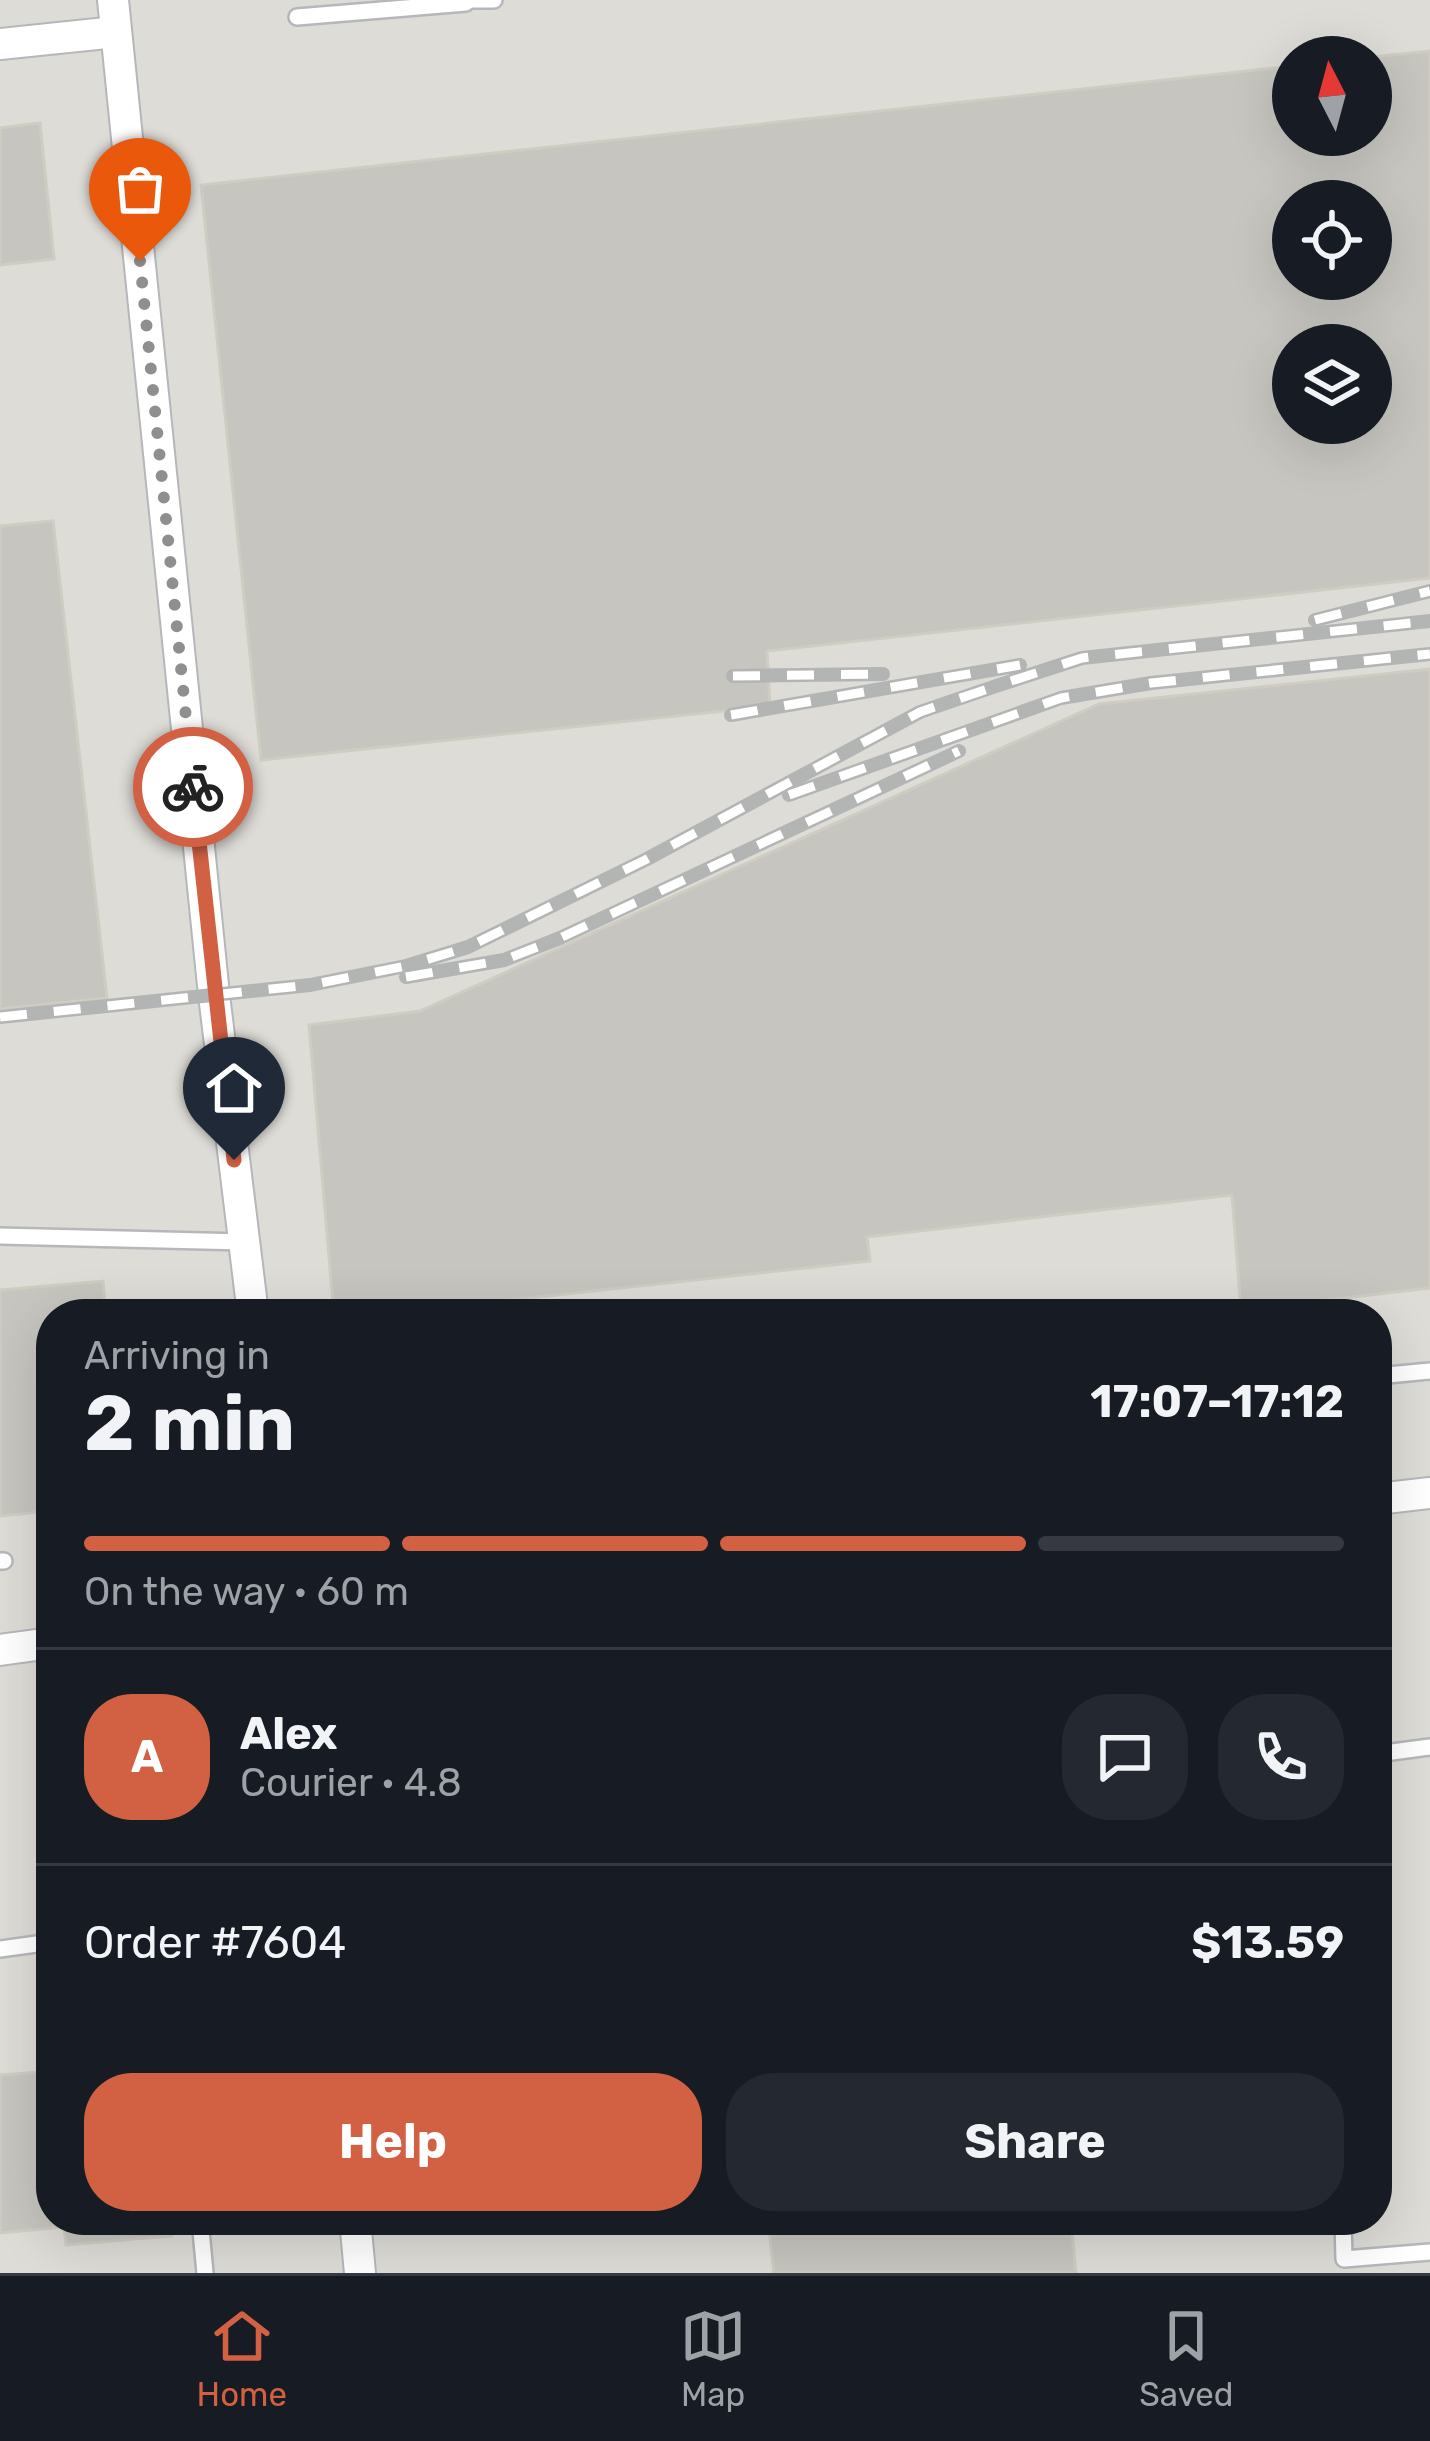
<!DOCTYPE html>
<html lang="en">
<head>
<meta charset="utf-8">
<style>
	:root { --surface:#171b24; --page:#242831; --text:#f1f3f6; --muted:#9ea1a6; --line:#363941; --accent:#d26143 }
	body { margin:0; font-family:Rubik,sans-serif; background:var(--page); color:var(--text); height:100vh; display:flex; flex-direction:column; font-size:45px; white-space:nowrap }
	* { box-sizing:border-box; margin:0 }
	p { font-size:39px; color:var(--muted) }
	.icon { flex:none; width:66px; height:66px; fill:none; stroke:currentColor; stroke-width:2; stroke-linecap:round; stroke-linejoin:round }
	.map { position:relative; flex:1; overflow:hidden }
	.side { position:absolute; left:36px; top:1299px; width:1356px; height:936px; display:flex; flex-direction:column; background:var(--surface); border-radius:48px; box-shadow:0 12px 48px #0002 }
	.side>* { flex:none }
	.needle { width:78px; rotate:354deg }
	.controls { position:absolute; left:1272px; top:36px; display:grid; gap:24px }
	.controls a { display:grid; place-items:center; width:120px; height:120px; border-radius:50%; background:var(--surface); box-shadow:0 12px 48px #0002; font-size:60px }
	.pin { position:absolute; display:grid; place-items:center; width:102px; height:102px; color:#fff; margin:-123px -51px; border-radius:50% 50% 50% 0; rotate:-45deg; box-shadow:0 0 12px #0007 }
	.pin .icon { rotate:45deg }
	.courier { position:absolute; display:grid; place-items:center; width:120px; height:120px; margin:-60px; border:9px solid #d26143; border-radius:50%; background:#fff; color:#222; box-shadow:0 3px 15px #0007 }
	.headline em { font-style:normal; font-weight:700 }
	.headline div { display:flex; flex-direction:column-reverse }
	.headline { display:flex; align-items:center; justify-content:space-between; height:204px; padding:0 48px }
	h1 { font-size:78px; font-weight:700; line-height:90px }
	.bar { display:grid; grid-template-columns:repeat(4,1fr); gap:18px 12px; align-content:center; height:144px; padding:0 48px }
	.bar i { height:15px; border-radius:9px; background:var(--line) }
	.bar .selected { background:var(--accent) }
	.bar p { grid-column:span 4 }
	.line { display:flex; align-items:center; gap:30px; padding:0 48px; border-top:3px solid var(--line) }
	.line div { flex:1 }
	.round { display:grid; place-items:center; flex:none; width:126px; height:126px; border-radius:48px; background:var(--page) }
	.primary-button { display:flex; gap:24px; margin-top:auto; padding:24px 48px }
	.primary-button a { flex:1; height:138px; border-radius:48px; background:var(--accent); color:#fff; font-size:48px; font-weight:700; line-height:138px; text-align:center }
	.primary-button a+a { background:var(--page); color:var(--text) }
	.menu { display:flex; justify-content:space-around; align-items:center; height:168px; border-top:3px solid var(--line); background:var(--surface); font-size:33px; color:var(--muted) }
	.menu a { display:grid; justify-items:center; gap:6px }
	.menu .selected { color:var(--accent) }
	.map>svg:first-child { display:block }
	.industrial { fill:#dddcd7; fill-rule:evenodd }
	.building { fill:#c7c5bf; stroke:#cfcdc2; stroke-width:3; fill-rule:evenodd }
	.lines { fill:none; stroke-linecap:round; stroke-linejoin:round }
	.service-casing { stroke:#b5b7bb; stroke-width:20 }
	.minor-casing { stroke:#b5b7bb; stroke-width:34 }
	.service { stroke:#fff; stroke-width:15 }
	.minor { stroke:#fff; stroke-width:30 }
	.rail-casing { stroke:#b3b4b4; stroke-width:14 }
	.rail { stroke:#fff; stroke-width:9; stroke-dasharray:27; stroke-linecap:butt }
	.done { stroke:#8e8f8e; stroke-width:12; stroke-dasharray:0 21.6 }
	.route { stroke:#d26143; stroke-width:15 }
</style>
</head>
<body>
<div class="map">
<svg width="1430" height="2273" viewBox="0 0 1430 2273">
	<rect width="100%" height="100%" fill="#ecebe3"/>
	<path class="industrial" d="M0,0H1430V2273H0ZM1293,57H1371V135H1293ZM1293,201H1371V279H1293ZM1293,345H1371V423H1293ZM51,1314H1377V2220H51Z"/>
	<g class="building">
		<path d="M1430,51V578L767,651L770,706L261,760L201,185L1293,66V135H1371V57ZM1293,201H1371V279H1293ZM1293,345H1371V423H1293Z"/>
		<polygon points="40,123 54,259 0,265 0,128"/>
		<polygon points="53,521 107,998 0,1009 0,526"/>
		<polygon points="1430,669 1430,1288 1241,1310 1232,1195 867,1237 870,1261 380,1314 334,1314 309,1025 420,1011 1099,704"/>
		<polygon points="103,1281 106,1314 51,1314 51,1511 0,1516 0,1290"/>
		<polygon points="51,2071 51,2220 171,2220 172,2236 66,2245 64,2227 0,2233 0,2075"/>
		<polygon points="768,2220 1071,2220 1076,2273 774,2273"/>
	</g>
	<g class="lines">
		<g class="service-casing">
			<g id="service">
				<polyline points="466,0 494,0"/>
				<polyline points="297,17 466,3"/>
				<polyline points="0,1236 244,1242"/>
				<polyline points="1377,1376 1430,1371"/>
				<polyline points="0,1561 4,1561"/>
				<polyline points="1377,1754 1430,1747"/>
				<polyline points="0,1949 51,1942"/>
				<polyline points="200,2220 205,2273"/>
				<polyline points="1343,2220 1344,2259 1430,2252"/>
			</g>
		</g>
		<g class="minor-casing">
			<g id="minor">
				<polyline points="113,0 214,995 253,1314"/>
				<polyline points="0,44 116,32"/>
				<polyline points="1377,1499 1430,1493"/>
				<polyline points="0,1650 51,1643"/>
				<polyline points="355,2220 360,2273"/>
			</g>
		</g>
		<use href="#service" class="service"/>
		<use href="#minor" class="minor"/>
		<g class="rail-casing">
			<g id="rail">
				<polyline points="1315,620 1430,591"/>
				<polyline points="733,676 883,674"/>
				<polyline points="731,715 1020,665"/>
				<polyline points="789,795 1061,698 1151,683 1430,654"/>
				<polyline points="406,977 504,960 560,938 959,751"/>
				<polyline points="0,1017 310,985 406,966 468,947 645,860 920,712 999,685 1082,658 1430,621"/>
			</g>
		</g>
		<use href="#rail" class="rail"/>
	</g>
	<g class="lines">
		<polyline class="done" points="140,261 193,787"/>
		<polyline class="route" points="193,787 234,1160"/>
	</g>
</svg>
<div class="controls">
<a><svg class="needle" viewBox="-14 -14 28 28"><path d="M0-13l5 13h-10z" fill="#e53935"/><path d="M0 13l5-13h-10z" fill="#9ea1a6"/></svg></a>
<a><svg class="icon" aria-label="locate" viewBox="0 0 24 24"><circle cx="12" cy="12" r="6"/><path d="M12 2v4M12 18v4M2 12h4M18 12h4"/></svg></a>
<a><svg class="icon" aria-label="layers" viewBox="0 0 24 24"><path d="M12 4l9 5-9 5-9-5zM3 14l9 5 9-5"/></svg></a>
</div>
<div class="pin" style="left:140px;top:261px;background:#ea580c"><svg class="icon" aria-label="bag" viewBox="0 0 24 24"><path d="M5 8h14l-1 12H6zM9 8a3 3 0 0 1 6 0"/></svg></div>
<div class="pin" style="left:234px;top:1160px;background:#1f2937"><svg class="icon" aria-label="home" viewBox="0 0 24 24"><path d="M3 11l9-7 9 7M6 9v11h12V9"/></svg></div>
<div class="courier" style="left:193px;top:787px"><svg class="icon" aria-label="bike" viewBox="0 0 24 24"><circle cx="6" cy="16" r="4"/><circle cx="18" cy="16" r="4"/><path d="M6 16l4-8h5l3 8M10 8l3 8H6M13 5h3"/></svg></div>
<section class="side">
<div class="headline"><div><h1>2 min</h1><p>Arriving in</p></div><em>17:07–17:12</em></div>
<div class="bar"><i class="selected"></i><i class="selected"></i><i class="selected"></i><i></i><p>On the way · 60 m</p></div>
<div class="line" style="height:216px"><b class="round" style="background:var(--accent);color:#fff">A</b><div><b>Alex</b><p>Courier · 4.8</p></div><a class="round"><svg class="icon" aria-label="chat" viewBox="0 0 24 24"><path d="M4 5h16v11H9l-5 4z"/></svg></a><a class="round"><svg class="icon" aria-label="phone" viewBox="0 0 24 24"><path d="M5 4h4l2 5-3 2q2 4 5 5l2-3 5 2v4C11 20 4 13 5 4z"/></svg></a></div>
<div class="line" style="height:156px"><div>Order #7604</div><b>$13.59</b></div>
<div class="primary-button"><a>Help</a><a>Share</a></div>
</section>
</div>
<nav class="menu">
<a class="selected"><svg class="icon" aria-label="home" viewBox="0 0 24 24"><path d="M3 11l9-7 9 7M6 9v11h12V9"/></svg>Home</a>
<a><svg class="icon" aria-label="map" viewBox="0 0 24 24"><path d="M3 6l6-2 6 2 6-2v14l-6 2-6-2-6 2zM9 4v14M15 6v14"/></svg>Map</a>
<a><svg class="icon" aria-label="saved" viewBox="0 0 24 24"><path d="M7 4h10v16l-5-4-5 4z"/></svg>Saved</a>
</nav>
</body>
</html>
